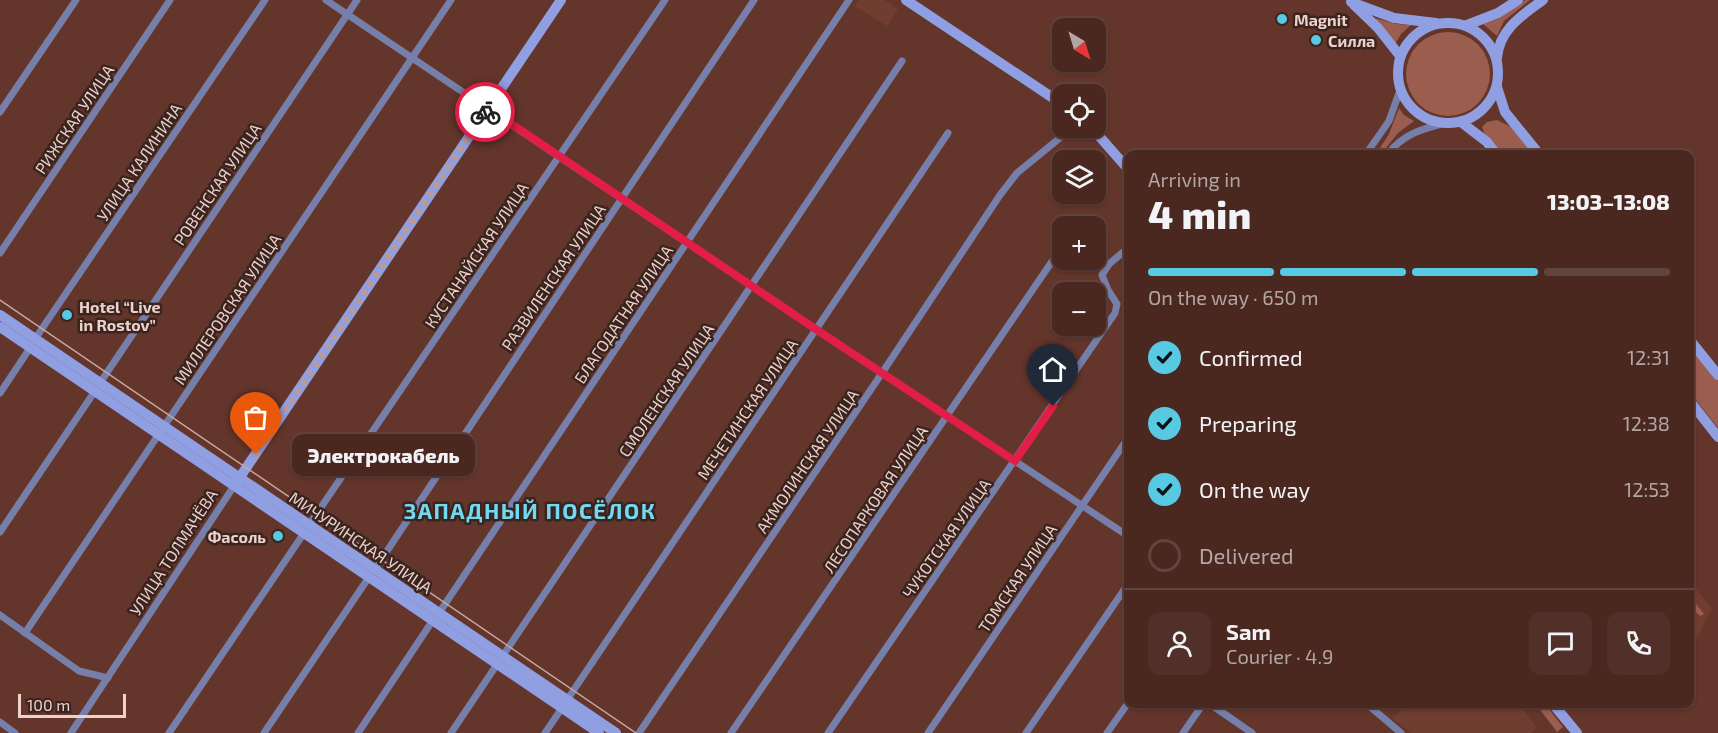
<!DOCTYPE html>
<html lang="en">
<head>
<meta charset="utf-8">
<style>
	:root { --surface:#4a2820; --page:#513029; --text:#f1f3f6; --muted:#b2a6a5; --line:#61443e; --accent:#57c9e2 }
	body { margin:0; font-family:"Exo 2",sans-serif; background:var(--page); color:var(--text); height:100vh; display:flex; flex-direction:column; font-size:22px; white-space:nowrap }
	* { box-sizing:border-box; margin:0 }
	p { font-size:20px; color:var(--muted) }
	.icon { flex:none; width:33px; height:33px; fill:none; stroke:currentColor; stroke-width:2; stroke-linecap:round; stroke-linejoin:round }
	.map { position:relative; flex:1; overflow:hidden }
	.details { position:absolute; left:1124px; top:150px; width:570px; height:558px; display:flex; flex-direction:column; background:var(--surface); border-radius:12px; box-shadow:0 2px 4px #0004,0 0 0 2px var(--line) }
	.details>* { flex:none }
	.needle { width:39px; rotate:142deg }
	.buttons { position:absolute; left:1052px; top:18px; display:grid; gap:12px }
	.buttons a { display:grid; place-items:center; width:54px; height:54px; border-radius:12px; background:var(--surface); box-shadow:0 2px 4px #0004,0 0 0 2px var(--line); font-size:30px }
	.scale { position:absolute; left:18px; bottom:15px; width:108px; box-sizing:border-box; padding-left:6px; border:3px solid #edd1ca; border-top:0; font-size:16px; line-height:21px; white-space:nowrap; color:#edd1ca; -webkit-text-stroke:4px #39241f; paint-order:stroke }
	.pin { position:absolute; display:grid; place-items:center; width:51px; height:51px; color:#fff; margin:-62px -26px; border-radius:50% 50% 50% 0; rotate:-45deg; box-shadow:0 0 6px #0007 }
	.pin .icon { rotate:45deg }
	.courier { position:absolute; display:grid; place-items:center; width:60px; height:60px; margin:-30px; border:4px solid #e11d48; border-radius:50%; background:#fff; color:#222; box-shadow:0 2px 8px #0007 }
	.bubble { position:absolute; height:42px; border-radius:12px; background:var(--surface); box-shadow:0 2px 4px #0004,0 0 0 2px var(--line); font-size:20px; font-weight:800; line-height:42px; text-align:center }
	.headline em { font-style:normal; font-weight:800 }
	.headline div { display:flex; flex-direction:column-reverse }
	.headline { display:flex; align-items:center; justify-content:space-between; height:102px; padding:0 24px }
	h1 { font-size:39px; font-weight:800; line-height:45px }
	.bar { display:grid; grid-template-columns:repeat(4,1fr); gap:9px 6px; align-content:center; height:72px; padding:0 24px }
	.bar i { height:8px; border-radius:4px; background:var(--line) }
	.bar .active { background:var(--accent) }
	.bar p { grid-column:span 4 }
	.line { display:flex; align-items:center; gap:15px; padding:0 24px; border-top:2px solid var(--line) }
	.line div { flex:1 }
	.round { display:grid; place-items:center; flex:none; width:63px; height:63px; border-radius:12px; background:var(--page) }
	ol { padding:0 24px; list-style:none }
	li { display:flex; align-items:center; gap:18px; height:66px }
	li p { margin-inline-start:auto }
	li .icon { padding:6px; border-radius:50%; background:var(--accent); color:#111; stroke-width:4 }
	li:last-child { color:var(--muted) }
	li i { width:33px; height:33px; border:3px solid var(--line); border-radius:50% }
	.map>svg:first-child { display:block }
	.built { fill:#713d30 }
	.green { fill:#9a5d4e }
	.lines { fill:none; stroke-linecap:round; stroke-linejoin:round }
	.street { stroke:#757fa9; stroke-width:7 }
	.secondary { stroke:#909ee2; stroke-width:10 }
	.tram { stroke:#c8a8a0; stroke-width:1.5 }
	.done { stroke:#bd9a92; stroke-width:6; stroke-dasharray:0 10.8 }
	.route { stroke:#e11d48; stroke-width:8 }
	.poi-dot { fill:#57c9e2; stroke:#39241f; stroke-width:2 }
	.labels { text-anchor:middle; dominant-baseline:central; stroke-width:5; stroke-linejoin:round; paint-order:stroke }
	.poi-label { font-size:16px; font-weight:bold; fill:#edd1ca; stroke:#39241f; text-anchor:start }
	.street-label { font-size:16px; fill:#edd1ca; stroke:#39241f }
	.district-label { font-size:22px; font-weight:bold; letter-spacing:1.5px; fill:#73d9f0; stroke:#39241f }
</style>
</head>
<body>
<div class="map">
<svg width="1718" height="733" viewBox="0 0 1718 733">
	<rect width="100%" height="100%" fill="#63352b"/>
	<g class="built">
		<polygon points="859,0 884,0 898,9 887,26 855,6"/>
		<polygon points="1689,580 1712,609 1698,636 1689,640"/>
		<polygon points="1410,704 1519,704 1537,728 1531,733 1411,733 1392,718"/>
	</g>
	<g class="green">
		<polygon points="1525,0 1530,0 1504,21 1497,36 1483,24 1500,18"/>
		<polygon points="1375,18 1396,24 1411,25 1401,34 1394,46"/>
		<circle cx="1448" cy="74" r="42"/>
		<polygon points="1399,108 1404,115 1414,121 1398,133 1381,154 1376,154 1389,134"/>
		<polygon points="1497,120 1511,127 1534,154 1501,154 1485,135 1482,127 1487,122"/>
		<polygon points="1689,345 1718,381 1718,428 1689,391"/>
		<polygon points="1689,595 1704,614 1700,616 1695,611 1689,623 1691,605 1689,606"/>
		<polygon points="1543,704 1545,704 1563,727 1557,732 1538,707"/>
	</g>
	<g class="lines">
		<g class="street">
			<polyline points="326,0 817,330 1128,536"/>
			<polyline points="0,112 76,0"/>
			<polyline points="1366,154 1389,121 1400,90"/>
			<path d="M1388,154C1403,134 1422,129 1445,123"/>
			<polyline points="0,253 170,0"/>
			<polyline points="1082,260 1109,264"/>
			<polyline points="35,339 265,0"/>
			<polyline points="100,383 357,0"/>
			<polyline points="0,393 30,348"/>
			<polyline points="309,525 665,0"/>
			<polyline points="0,532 95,391"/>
			<polyline points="375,569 754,0"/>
			<polyline points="439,613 849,0"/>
			<polyline points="0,615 79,671 108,678"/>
			<polyline points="25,633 451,0"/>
			<polyline points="567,700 948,133"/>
			<polyline points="1210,704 1252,733"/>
			<polyline points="1367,704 1401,733"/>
			<polyline points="0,722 15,733"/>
			<polyline points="71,733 234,486"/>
			<polyline points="169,733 304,533"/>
			<polyline points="264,733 369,577"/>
			<polyline points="358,733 433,620"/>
			<polyline points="451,733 902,61"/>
			<polyline points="545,733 562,708"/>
			<polyline points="639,733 882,373 1000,195 1017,173 1072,128"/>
			<polyline points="731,733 1057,254 1062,253"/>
			<polyline points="828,733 1115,313 1117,304 1108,290 1102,275 1109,264 1128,248"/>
			<polyline points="928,733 1128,438"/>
			<polyline points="1026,733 1128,584"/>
			<polyline points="1107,733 1128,703"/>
			<polyline points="1183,733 1203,704"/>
		</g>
		<g class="secondary">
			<polyline points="906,0 1062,104"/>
			<polyline points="1351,2 1394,18 1436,23"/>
			<polyline points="1354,5 1378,28 1400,56"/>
			<circle cx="1448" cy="73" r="50"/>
			<polyline points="1467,25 1498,13 1518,0"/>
			<path d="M1497,58C1499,30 1522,15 1543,0"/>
			<polyline points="1497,87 1505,112 1539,154"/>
			<polyline points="1461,122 1487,142 1496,154"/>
			<polyline points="1092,128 1128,169"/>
			<polyline points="0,315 616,733"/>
			<polyline points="0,327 599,733"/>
			<polyline points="1689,339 1718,375"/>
			<polyline points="1689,400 1718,437"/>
			<polyline points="236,483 561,0"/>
			<polyline points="1553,704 1577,733"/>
		</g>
		<polyline class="tram" points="0,300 636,733"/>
	</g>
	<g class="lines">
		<polyline class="done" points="256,454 485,112"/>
		<polyline class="route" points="485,112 488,108 817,330 1015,461 1053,406"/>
	</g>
	<g class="poi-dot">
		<circle cx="1282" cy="19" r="6"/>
		<circle cx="1316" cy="40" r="6"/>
		<circle cx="67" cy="315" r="6"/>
		<circle cx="278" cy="536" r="6"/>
	</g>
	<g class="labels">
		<g class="poi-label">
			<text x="1294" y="19">Magnit</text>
			<text x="1328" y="40">Силла</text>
			<text x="79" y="306">Hotel “Live<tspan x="79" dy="18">in Rostov”</tspan></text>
			<text x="266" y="536" text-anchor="end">Фасоль</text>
		</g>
		<g class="street-label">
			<text transform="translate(74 119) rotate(-56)">РИЖСКАЯ УЛИЦА</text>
			<text transform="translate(139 162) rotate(-56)">УЛИЦА КАЛИНИНА</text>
			<text transform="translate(217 184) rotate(-56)">РОВЕНСКАЯ УЛИЦА</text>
			<text transform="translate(476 255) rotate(-56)">КУСТАНАЙСКАЯ УЛИЦА</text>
			<text transform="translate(553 277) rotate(-56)">РАЗВИЛЕНСКАЯ УЛИЦА</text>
			<text transform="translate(227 309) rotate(-56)">МИЛЛЕРОВСКАЯ УЛИЦА</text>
			<text transform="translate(623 314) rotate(-56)">БЛАГОДАТНАЯ УЛИЦА</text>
			<text transform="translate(666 390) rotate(-56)">СМОЛЕНСКАЯ УЛИЦА</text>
			<text transform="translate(747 409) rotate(-56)">МЕЧЕТИНСКАЯ УЛИЦА</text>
			<text transform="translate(807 461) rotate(-56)">АКМОЛИНСКАЯ УЛИЦА</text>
			<text transform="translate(875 499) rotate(-56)">ЛЕСОПАРКОВАЯ УЛИЦА</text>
			<text transform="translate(946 538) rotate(-55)">ЧУКОТСКАЯ УЛИЦА</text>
			<text transform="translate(361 542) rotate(34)">МИЧУРИНСКАЯ УЛИЦА</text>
			<text transform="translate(173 552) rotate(-57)">УЛИЦА ТОЛМАЧЁВА</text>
			<text transform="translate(1017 578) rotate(-56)">ТОМСКАЯ УЛИЦА</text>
		</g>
		<g class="district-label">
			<text x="530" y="510">ЗАПАДНЫЙ ПОСЁЛОК</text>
		</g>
	</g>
</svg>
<div class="buttons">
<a><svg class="needle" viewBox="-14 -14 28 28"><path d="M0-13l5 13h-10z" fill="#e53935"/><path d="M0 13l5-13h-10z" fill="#b2a6a5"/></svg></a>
<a><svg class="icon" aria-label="locate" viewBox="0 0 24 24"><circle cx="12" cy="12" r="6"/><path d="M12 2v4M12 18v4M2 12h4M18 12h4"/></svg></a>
<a><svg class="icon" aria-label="layers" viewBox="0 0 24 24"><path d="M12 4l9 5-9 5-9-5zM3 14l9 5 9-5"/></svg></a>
<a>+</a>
<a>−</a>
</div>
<div class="scale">100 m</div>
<div class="pin" style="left:256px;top:454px;background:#ea580c"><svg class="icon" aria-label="bag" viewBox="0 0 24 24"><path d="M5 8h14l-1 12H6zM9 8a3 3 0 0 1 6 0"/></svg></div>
<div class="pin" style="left:1053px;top:406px;background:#1f2937"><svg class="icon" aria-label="home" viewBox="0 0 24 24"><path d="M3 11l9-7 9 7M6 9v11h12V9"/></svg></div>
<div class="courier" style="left:485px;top:112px"><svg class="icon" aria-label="bike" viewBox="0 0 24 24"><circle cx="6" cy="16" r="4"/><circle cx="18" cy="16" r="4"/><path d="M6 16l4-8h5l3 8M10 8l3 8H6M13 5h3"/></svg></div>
<div class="bubble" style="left:292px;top:434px;width:183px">Электрокабель</div>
<section class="details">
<div class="headline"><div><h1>4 min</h1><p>Arriving in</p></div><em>13:03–13:08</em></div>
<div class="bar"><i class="active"></i><i class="active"></i><i class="active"></i><i></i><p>On the way · 650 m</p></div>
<ol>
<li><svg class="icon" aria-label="check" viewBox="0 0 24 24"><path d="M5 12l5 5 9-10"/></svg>Confirmed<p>12:31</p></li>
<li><svg class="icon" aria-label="check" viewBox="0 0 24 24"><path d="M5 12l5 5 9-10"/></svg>Preparing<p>12:38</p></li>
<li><svg class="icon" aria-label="check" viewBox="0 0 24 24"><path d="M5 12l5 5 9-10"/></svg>On the way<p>12:53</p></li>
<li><i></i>Delivered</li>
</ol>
<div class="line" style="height:108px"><a class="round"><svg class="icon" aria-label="person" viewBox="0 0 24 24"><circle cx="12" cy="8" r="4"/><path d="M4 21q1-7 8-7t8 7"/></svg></a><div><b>Sam</b><p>Courier · 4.9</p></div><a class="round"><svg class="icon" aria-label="chat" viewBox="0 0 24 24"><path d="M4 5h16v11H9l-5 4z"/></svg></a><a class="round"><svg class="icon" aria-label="phone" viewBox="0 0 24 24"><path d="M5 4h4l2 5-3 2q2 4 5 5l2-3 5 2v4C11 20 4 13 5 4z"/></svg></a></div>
</section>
</div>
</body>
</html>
